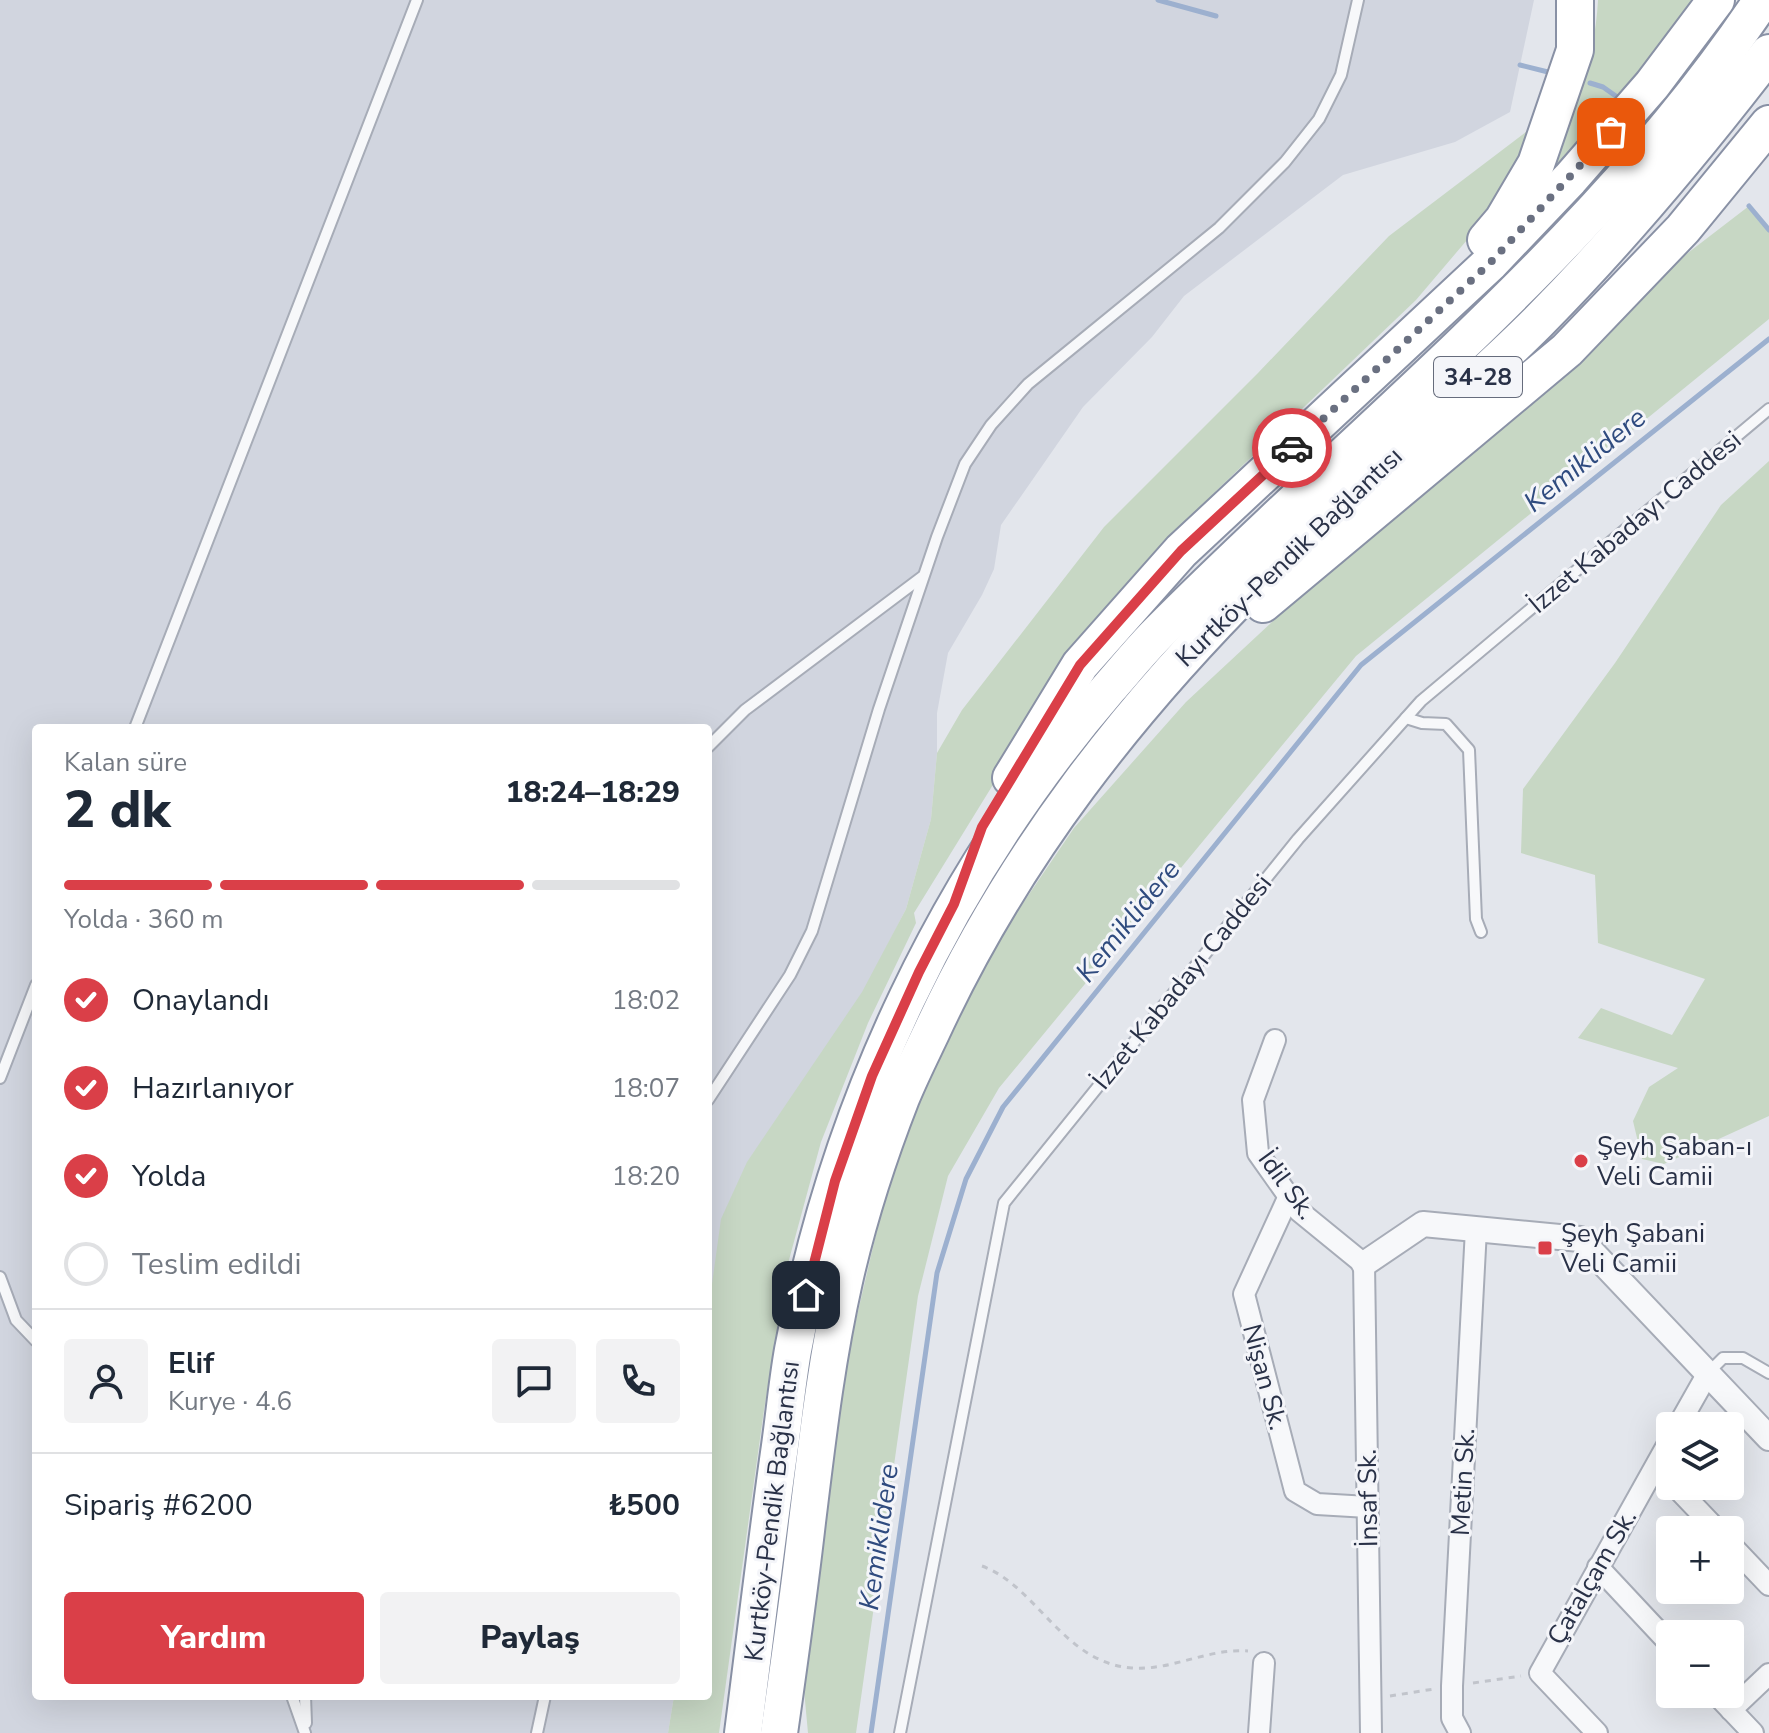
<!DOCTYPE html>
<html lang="tr">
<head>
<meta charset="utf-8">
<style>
	:root { --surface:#fff; --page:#f2f2f3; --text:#1f2937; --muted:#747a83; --line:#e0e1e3; --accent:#da3f48 }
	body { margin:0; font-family:"Nunito Sans",sans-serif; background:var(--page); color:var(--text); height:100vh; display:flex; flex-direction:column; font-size:30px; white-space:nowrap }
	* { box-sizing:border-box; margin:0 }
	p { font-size:26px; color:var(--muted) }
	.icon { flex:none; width:44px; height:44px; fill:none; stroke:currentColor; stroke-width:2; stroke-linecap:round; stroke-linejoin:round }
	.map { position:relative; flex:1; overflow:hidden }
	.panel { position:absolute; left:32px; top:724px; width:680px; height:976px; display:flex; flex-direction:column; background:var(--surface); border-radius:8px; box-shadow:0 8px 32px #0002 }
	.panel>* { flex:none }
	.fabs { position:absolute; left:1656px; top:1412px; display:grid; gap:16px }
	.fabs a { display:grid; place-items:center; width:88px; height:88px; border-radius:8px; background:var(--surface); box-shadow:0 8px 32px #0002; font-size:40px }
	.pin { position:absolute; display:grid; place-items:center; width:68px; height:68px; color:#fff; margin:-34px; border-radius:16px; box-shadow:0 4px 12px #0006 }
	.courier { position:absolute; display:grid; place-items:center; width:80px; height:80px; margin:-40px; border:6px solid #da3f48; border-radius:50%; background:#fff; color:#222; box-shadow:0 2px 10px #0007 }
	.head em { font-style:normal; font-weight:800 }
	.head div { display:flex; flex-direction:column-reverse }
	.head { display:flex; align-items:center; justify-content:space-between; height:136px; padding:0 32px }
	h1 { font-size:52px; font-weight:800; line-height:60px }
	.bar { display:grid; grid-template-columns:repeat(4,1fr); gap:12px 8px; align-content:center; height:96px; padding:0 32px }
	.bar i { height:10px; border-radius:6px; background:var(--line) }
	.bar .current { background:var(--accent) }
	.bar p { grid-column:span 4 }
	.line { display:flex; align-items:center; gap:20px; padding:0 32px; border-top:2px solid var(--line) }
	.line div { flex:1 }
	.round { display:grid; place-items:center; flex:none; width:84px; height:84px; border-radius:8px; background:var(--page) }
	ol { padding:0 32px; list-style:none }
	li { display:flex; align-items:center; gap:24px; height:88px }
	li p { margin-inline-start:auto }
	li .icon { padding:8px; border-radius:50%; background:var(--accent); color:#fff; stroke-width:4 }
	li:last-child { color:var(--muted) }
	li i { width:44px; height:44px; border:4px solid var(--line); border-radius:50% }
	.cta { display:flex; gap:16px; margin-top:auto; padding:16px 32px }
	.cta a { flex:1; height:92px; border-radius:8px; background:var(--accent); color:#fff; font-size:32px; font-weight:800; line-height:92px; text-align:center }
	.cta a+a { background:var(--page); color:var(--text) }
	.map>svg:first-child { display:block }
	.built { fill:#d1d5df }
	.green { fill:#c7d7c4 }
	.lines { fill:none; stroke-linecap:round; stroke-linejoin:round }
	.stream { stroke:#9cb0cf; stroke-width:5 }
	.service-casing { stroke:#a7acb7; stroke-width:14 }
	.minor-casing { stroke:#a7acb7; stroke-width:24 }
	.tertiary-casing { stroke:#a7acb7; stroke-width:28 }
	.motorway-casing { stroke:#8991a5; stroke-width:40 }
	.path { stroke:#c1c4cb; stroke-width:3; stroke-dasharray:6 6; stroke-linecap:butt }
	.service { stroke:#f7f8fa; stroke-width:10 }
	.minor { stroke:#f7f8fa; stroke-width:20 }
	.tertiary { stroke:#f7f8fa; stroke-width:24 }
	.motorway { stroke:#fff; stroke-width:36 }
	.done { stroke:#6a7081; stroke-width:8; stroke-dasharray:0 14.4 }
	.route { stroke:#da3f48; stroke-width:10 }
	.poi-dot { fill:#da3f48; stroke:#f4f5f9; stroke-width:3 }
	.labels { text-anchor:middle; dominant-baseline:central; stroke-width:6; stroke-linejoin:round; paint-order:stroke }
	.shield { fill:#f4f5f9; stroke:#666c7c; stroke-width:2 }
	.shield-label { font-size:24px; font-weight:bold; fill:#293147 }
	.street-label { font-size:26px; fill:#293147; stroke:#f4f5f9 }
	.poi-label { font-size:26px; fill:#293147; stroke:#f4f5f9; text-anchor:start }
	.water-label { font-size:28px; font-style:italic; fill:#2f4b7f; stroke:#f4f5f9 }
</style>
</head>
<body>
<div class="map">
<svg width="1769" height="1733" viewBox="0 0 1769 1733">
	<rect width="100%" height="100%" fill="#e3e6ec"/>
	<polygon class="built" points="0,0 1534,0 1510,112 1455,142 1343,175 1184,296 1152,337 1083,407 1001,525 994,569 982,595 948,653 937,713 937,753 931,819 906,909 714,1283 708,1313 708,728 36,728 36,1696 674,1696 668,1733 0,1733"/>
	<g class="green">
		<path d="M1598,0H1703L1548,189C1568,129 1595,64 1598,0Z"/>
		<polygon points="1539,122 1501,200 1416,300 1217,490 1087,632 914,913 916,923 868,1023 821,1142 789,1260 764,1410 719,1733 668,1733 674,1696 708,1696 708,1313 721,1219 747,1162 862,992 906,909 931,819 937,753 962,710 1104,527 1258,373 1389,236"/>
		<polygon points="1749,206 1769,230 1769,319 1356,656 999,1088 948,1176 918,1296 856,1733 808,1733 803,1679 820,1528 846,1363 880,1217 907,1128 950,1032 1000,937 1074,828 1186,702 1403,500 1654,279"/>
		<polygon points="1769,461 1769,1116 1664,1164 1642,1159 1633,1121 1649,1087 1678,1068 1578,1038 1601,1008 1672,1035 1705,979 1598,943 1595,875 1521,853 1523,789 1615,663 1721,505"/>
	</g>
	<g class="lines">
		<g class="stream">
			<polyline points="1158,0 1216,16"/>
			<polyline points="1520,65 1548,72"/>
			<polyline points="1590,83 1603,87 1620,99"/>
			<polyline points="1749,206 1769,230"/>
			<polyline points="871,1733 937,1273 966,1179 1003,1107 1361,665 1769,339"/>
		</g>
		<g class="service-casing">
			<g id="service">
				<polyline points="1406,718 1422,723 1446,724 1469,750 1476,919 1481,932"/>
				<polyline points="135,728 417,0"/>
				<polyline points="708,747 745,710 922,577"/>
				<polyline points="0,1078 36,985"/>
				<polyline points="708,1100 790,975 812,931 879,709 937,537 965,464 991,425 1028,384 1219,228 1285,162 1319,119 1341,75 1358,0"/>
				<polyline points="0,1277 16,1320 36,1341"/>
				<polyline points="1709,1372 1723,1358 1743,1358 1769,1373"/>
				<polyline points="292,1696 305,1733"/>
				<polyline points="305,1696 306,1723"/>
				<polyline points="537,1733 545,1696"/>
				<polyline points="900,1733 1004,1203 1298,839 1421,701 1769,409"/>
			</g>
		</g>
		<g class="minor-casing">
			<g id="minor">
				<polyline points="1275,1040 1253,1100 1258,1153 1299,1211 1364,1264 1371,1733"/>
				<polyline points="1289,1196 1244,1294 1295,1491 1317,1504 1368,1507"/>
				<polyline points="1678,1426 1708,1373"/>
				<polyline points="1675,1486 1717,1530"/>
				<polyline points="1730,1544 1769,1585"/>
				<polyline points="1598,1567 1670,1644"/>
				<polyline points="1716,1694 1753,1733"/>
				<polyline points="1731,1710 1769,1674"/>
				<polyline points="1259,1733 1264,1663"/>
				<polyline points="1460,1733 1452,1718 1452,1686 1476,1229"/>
				<polyline points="1597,1733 1540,1673 1670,1440"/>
			</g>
		</g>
		<g class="tertiary-casing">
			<polyline id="tertiary" points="1364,1264 1423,1224 1580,1239 1769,1438"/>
		</g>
		<g class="motorway-casing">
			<g id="motorway">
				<polyline points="1486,240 1503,220 1536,164 1575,50 1575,0"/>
				<polyline points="1263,604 1567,350 1683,229 1769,124"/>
				<polyline points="1011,778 1080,665 1181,551 1490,263 1570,179 1652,85 1716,0"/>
				<path d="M743,1733C755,1640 766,1546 779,1453C784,1419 787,1384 793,1350C838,1106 947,876 1109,688C1125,670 1140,651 1158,633C1362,427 1600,244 1762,0"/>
				<path d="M779,1733C789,1663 799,1592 807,1522C817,1441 826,1361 844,1281C858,1219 878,1157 901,1098C910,1076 921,1054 931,1033C1013,855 1130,706 1269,569C1356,483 1452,408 1538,322C1622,237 1697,147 1769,53"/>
			</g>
		</g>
		<g class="path">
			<path d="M982,1566C1037,1586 1063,1663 1132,1668C1171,1671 1208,1648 1248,1651"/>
			<polyline points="1473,1683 1521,1676"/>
			<polyline points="1390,1696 1434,1689"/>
		</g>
		<use href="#service" class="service"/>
		<use href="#minor" class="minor"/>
		<use href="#tertiary" class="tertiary"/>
		<use href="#motorway" class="motorway"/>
	</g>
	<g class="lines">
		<polyline class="done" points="1292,448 1490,263 1611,132"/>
		<polyline class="route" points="806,1295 835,1181 872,1076 919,972 954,904 982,827 1080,665 1181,551 1292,448"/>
	</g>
	<g class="poi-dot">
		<circle cx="1581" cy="1161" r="8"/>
		<rect x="1537" y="1240" width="16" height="16" rx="4"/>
	</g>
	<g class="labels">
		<rect class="shield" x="1434" y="357" width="88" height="40" rx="6"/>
		<g class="shield-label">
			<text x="1478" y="377">34-28</text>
		</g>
		<g class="street-label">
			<text transform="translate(1635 522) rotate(-40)">İzzet Kabadayı Caddesi</text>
			<text transform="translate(1289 557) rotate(-44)">Kurtköy-Pendik Bağlantısı</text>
			<text transform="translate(1182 982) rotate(-51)">İzzet Kabadayı Caddesi</text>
			<text transform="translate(1287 1185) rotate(54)">İdil Sk.</text>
			<text transform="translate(1265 1377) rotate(75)">Nişan Sk.</text>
			<text transform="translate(1463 1482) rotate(-87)">Metin Sk.</text>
			<text transform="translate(1368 1498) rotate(-91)">İnsaf Sk.</text>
			<text transform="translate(772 1511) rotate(-83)">Kurtköy-Pendik Bağlantısı</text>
			<text transform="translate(1592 1577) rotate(-60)">Çatalçam Sk.</text>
		</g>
		<g class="poi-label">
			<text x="1597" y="1146">Şeyh Şaban-ı<tspan x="1597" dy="30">Veli Camii</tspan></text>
			<text x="1561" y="1233">Şeyh Şabani<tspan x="1561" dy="30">Veli Camii</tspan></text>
		</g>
		<g class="water-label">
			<text transform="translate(1585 460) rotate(-39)">Kemiklidere</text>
			<text transform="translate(1128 921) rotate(-51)">Kemiklidere</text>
			<text transform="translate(879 1537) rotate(-82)">Kemiklidere</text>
		</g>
	</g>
</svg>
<div class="fabs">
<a><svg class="icon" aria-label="layers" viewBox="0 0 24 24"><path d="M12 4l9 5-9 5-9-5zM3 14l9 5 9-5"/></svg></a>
<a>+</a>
<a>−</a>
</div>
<div class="pin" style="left:1611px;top:132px;background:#ea580c"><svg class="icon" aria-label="bag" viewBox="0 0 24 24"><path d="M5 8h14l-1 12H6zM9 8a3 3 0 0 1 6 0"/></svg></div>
<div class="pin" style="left:806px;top:1295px;background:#1f2937"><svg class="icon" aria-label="home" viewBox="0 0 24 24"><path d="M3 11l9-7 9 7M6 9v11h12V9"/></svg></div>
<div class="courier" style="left:1292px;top:448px"><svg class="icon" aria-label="car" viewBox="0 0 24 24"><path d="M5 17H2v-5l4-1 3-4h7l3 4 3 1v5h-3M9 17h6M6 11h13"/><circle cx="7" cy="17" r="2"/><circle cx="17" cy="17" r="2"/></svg></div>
<section class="panel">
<div class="head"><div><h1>2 dk</h1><p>Kalan süre</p></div><em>18:24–18:29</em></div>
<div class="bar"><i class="current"></i><i class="current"></i><i class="current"></i><i></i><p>Yolda · 360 m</p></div>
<ol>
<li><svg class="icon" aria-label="check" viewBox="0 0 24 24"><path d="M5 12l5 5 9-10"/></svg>Onaylandı<p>18:02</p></li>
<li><svg class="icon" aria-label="check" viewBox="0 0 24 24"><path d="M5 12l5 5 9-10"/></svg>Hazırlanıyor<p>18:07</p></li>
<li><svg class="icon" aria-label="check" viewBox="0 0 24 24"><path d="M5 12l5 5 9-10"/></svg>Yolda<p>18:20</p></li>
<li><i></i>Teslim edildi</li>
</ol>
<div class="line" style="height:144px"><a class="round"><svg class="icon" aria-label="person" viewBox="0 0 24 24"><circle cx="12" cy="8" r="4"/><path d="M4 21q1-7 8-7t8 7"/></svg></a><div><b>Elif</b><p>Kurye · 4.6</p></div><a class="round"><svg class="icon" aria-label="chat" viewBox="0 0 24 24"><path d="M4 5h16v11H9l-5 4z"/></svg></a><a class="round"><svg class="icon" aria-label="phone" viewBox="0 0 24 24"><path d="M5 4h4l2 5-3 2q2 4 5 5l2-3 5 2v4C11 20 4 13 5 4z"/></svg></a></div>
<div class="line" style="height:104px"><div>Sipariş #6200</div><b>₺500</b></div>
<div class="cta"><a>Yardım</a><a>Paylaş</a></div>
</section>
</div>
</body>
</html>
